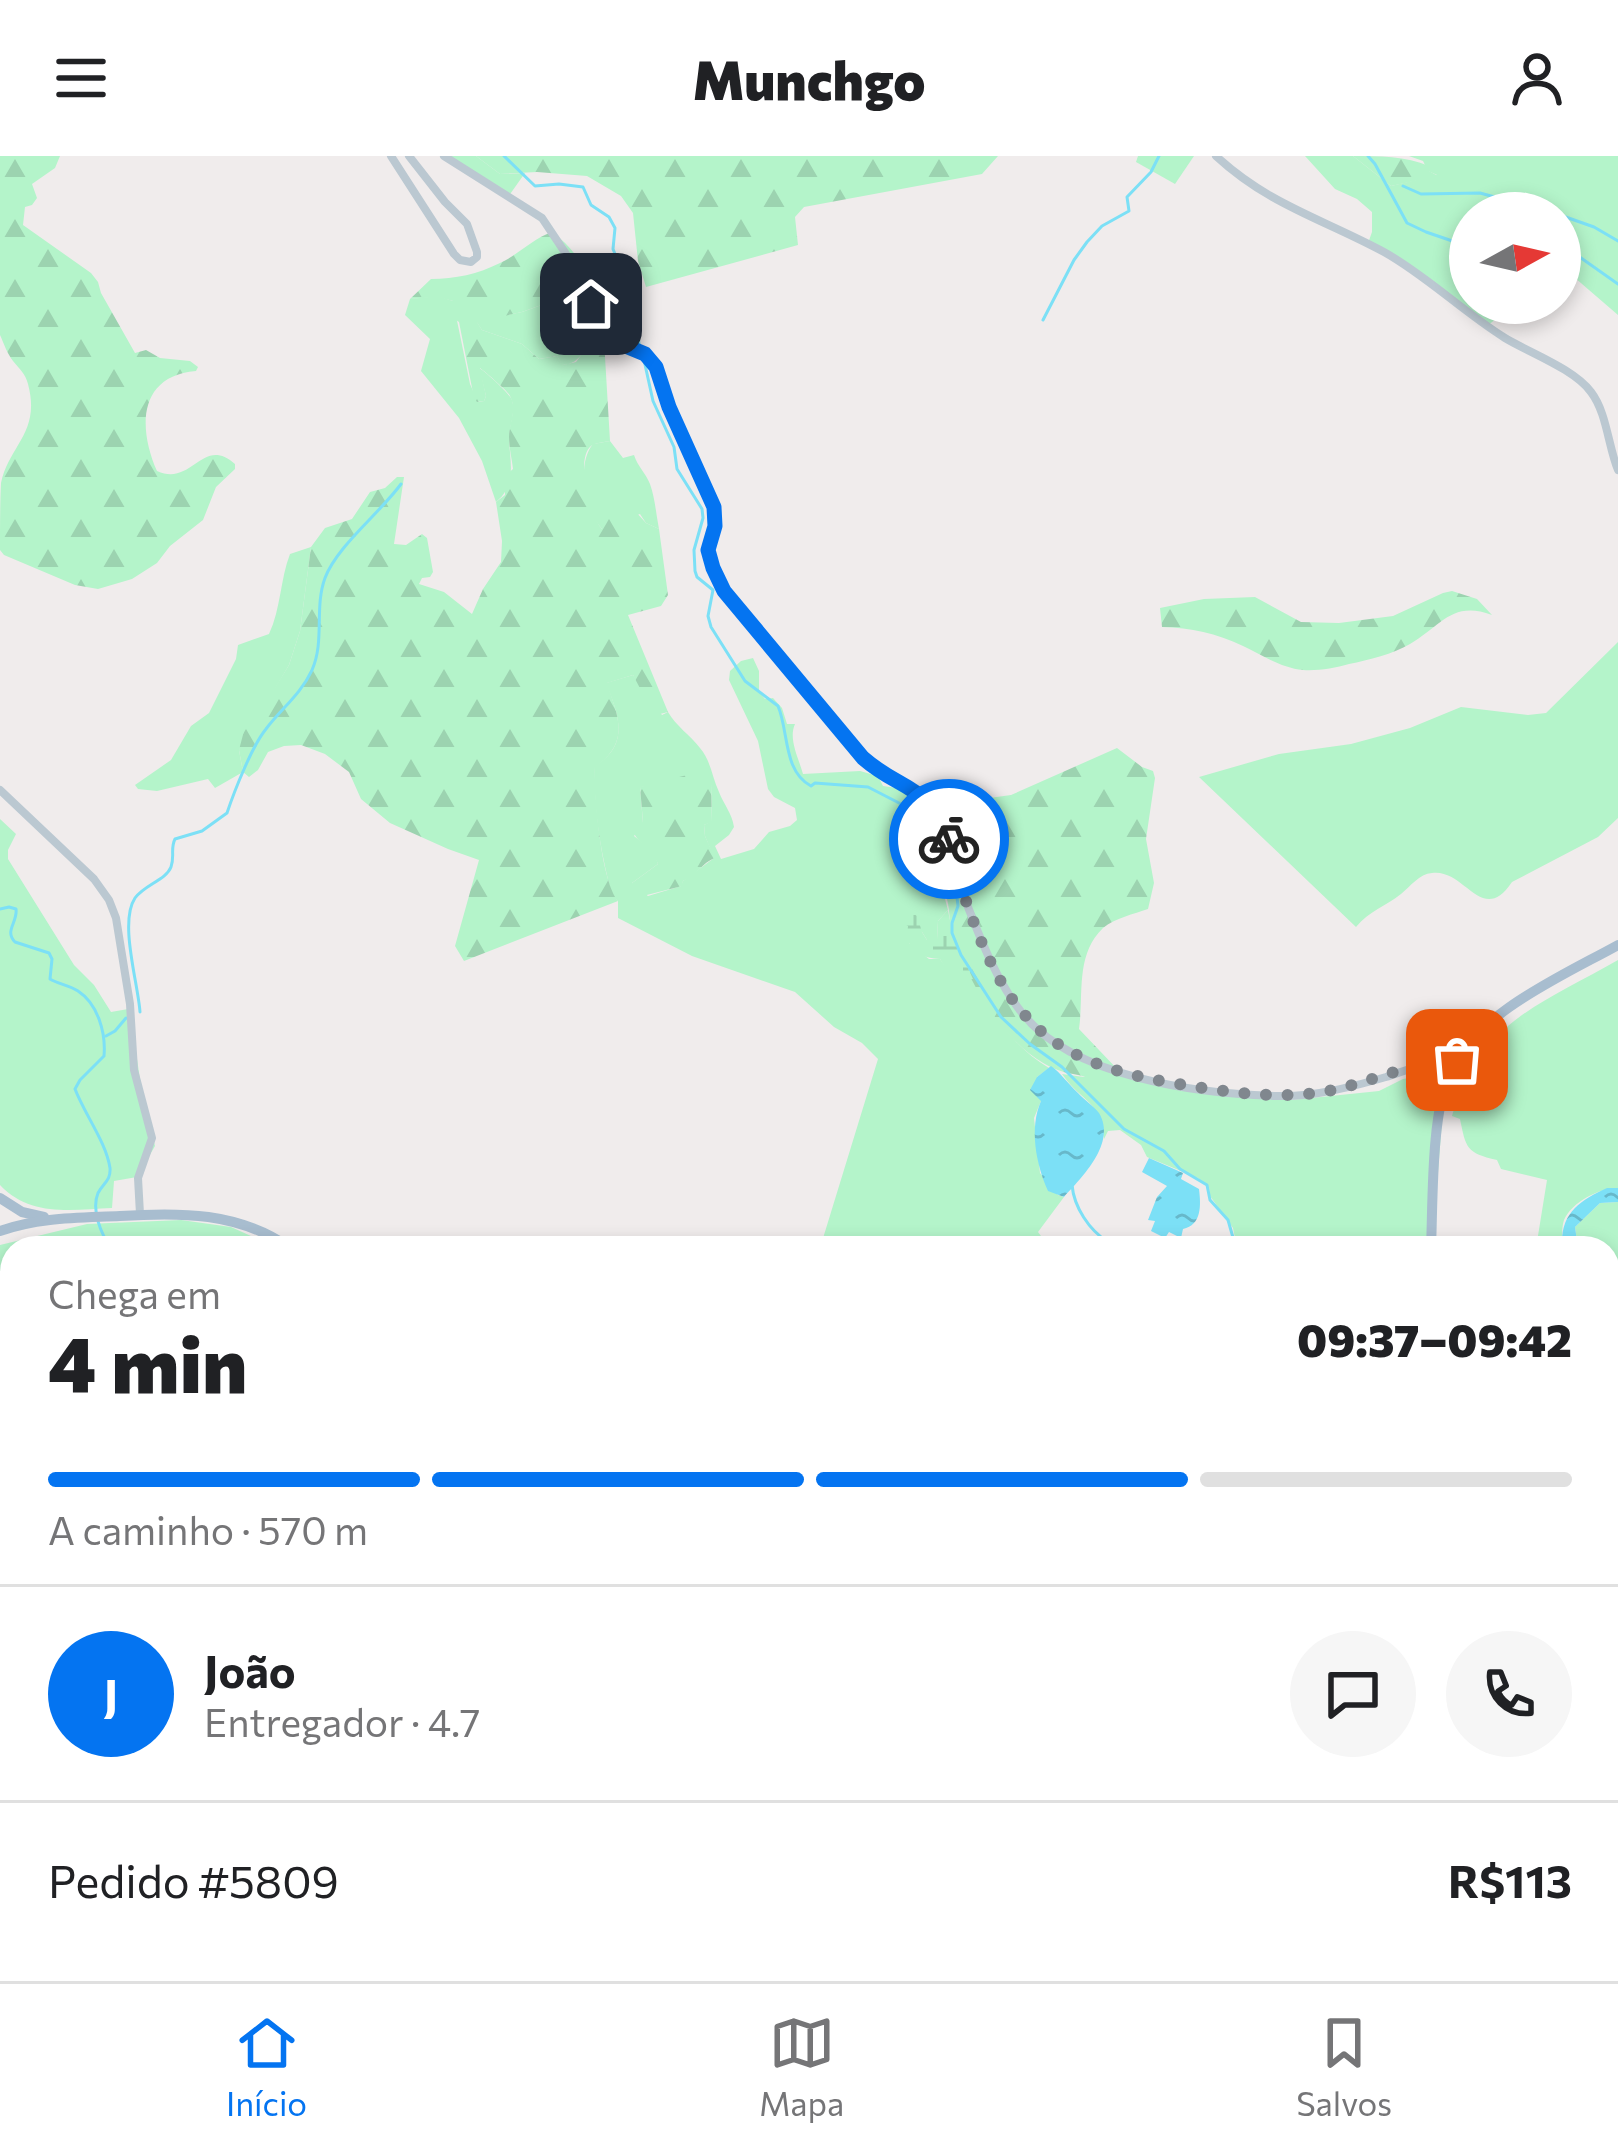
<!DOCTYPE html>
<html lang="pt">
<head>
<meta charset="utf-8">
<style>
	:root { --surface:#fff; --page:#f6f6f6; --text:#202124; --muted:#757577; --line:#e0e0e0; --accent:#0474f1 }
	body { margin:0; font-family:Commissioner,sans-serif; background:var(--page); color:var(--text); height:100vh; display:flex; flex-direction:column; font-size:45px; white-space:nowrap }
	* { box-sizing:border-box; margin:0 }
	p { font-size:39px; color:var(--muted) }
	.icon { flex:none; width:66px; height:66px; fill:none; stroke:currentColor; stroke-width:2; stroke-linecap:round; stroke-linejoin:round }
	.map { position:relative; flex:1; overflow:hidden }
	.drawer { position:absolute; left:0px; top:1080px; width:1620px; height:747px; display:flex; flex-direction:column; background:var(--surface); border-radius:36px 36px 0 0; box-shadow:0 6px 18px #0003 }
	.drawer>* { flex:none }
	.needle { width:78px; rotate:82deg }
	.buttons { position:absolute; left:1449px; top:36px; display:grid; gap:24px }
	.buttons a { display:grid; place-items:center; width:132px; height:132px; border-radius:50%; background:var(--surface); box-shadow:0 6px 18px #0003; font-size:60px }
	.pin { position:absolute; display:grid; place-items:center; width:102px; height:102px; color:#fff; margin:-51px; border-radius:24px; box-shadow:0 6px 18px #0006 }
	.courier { position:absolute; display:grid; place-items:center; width:120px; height:120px; margin:-60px; border:9px solid #0474f1; border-radius:50%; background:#fff; color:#222; box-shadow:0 3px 15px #0007 }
	.summary em { font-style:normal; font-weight:800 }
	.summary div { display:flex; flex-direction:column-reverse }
	.summary { display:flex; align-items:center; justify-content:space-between; height:204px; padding:0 48px }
	h1 { font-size:78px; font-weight:800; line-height:90px }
	.bar { display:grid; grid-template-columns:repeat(4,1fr); gap:18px 12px; align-content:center; height:144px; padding:0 48px }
	.bar i { height:15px; border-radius:9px; background:var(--line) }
	.bar .current { background:var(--accent) }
	.bar p { grid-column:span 4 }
	.line { display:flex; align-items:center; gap:30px; padding:0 48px; border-top:3px solid var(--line) }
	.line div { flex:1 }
	.round { display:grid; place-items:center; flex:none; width:126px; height:126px; border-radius:63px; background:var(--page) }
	header { display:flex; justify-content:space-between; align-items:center; height:156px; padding:0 48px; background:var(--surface); font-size:54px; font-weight:800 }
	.dock { display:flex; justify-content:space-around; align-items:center; height:168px; border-top:3px solid var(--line); background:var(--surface); font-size:33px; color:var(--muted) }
	.dock a { display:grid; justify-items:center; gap:6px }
	.dock .current { color:var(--accent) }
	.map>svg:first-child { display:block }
	.grass { fill:#b4f4ca; fill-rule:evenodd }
	.forest { fill:url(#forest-firs) }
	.wetland { fill:url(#wetland-marsh) }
	.water { fill:url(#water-ripples) }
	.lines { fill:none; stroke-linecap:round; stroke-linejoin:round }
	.stream { stroke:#7ce0f6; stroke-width:3 }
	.street { stroke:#bbc8d1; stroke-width:8 }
	.secondary { stroke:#bccbd8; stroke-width:9 }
	.primary { stroke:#a8bdcf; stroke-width:10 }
	.done { stroke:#80878e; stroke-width:12; stroke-dasharray:0 21.6 }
	.route { stroke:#0474f1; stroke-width:15 }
</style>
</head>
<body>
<header><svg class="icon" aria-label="menu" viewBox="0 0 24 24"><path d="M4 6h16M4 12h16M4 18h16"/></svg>Munchgo<svg class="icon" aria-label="person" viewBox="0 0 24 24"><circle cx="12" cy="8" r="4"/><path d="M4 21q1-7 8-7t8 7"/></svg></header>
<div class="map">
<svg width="1618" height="1825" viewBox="0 0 1618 1825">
	<defs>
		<pattern id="forest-firs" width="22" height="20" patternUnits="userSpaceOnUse" patternTransform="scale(3)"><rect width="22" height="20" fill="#b4f4ca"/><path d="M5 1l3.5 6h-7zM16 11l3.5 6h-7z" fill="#9cd3b0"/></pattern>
		<pattern id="wetland-marsh" width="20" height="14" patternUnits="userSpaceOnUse" patternTransform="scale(3)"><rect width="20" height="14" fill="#b4f4ca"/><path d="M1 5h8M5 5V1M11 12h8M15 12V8" fill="none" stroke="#9cd3b0"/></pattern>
		<pattern id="water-ripples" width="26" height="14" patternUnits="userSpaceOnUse" patternTransform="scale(3)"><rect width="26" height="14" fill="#7ce0f6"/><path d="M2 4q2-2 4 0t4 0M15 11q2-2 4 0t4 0" fill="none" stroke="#67b8ca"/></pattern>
	</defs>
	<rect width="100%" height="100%" fill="#f0ecec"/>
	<g class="grass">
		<polygon points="442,0 476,0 500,18 525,17 508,41"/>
		<polygon points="1138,0 1194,0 1175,28 1136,6"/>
		<polygon points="1305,0 1353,0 1391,30 1437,19 1428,15 1423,5 1409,0 1618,0 1618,159 1560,109 1560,57 1470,57 1470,147 1516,147 1487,170 1395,105 1367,90 1372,76 1372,56 1357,43 1335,33"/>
		<path d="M593,135L604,184C583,186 583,209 562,209L557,200L539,203L522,188L482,174L476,165L522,156L561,142Z"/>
		<path d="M438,140L453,145L470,228L478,246L484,245L486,240L479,212C485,215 510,238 512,244C516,257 509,270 509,283C510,306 517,329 496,346L482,305L459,262L421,215L430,183L405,159L410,143Z"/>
		<path d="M610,285L623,302L634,299C638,311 645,316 650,328C655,342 656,358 659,373L646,367L640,358L602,373C585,355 576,308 593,288Z"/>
		<path d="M311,391L300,475L289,509L239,594L243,616L215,632L208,623L157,635L138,633L135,629L171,604L191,570L209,557L236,503L238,489L269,478C281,452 280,424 290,398Z"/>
		<path d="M1618,486V662L1598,681L1512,726C1482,771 1465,712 1432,717C1419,718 1411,730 1401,738C1386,750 1369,755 1356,771L1199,621L1279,598L1351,588L1410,572L1461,551L1528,559L1546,557Z"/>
		<path d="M753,502L759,515V536L765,543L773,542L782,552L787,568H795C788,583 799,603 803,618L860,615L878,620L883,630L917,635L918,667L926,673L948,754L938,765L937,784H927L922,776L909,770V787L929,803H940L945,810H956L967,822L973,823C993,858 1013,891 1049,912L1037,921L1041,945L1034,962L1040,1017L1058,1039L1064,1041L1038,1076L1050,1092H820L878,903L862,887L834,871L795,836L692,800L618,762V745L612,739C601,698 593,653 595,610C630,588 619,560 606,527L633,519L662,559L668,556C676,570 690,579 700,592C711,605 712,621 719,636C724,649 732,657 734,671L729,679L715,690L721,703L754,693L769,676L790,670L797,664L795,652L774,641L768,633L758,585L729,524L730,515L741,505ZM711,628L712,665L704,669L705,680L714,702L683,725L681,730L648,740L632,727L658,708L654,696L634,680L643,667L640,631Z"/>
		<path d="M0,663L16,678L8,694V703L74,809L94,829L111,856L134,852V883L140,923L155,990L137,1021L114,1025L112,1052C71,1054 30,1061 0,1029Z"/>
		<path d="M1618,804V1032C1599,1032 1572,1046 1564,1064C1562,1070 1562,1079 1562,1086L1567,1092H1536L1547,1024L1501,1013L1497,1004C1466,997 1466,992 1460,963L1452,960C1478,867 1541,848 1618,804Z"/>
		<path d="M1119,915L1126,920L1292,944L1379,935L1403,923L1444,916L1451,921L1444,940L1432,1092H1237L1233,1072L1210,1040L1209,1031L1198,1022L1147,1001L1141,989L1120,974L1108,975L1104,983C1101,944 1082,947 1062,918L1084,921Z"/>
		<polygon points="1618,1046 1618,1120 1608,1121 1608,1092 1578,1092 1575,1071 1600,1047"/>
		<polygon points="181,1064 231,1071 278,1092 12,1092 12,1160 0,1134 0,1089 87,1068"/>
		<polygon points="1608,1138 1618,1138 1618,1219 1608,1222"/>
		<polygon points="1608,1287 1618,1307 1618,1368 1614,1370 1608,1366"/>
		<polygon points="0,1392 1,1395 12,1394 12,1522 0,1534"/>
		<polygon points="1618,1498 1618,1599 1608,1591 1608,1526"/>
		<polygon points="12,1604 12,1657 3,1681 0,1722 0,1613"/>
		<polygon points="1608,1692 1618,1692 1618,1806 1604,1825 1341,1825 1346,1815 1608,1815"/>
		<polygon points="423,1815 545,1815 538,1825 425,1825"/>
		<polygon points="591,1815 666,1815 657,1825 599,1825"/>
	</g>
	<g class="forest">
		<path d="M0,0H60L55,12L32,28L37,42L32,49L25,51L23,69L91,117L98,126L101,137L135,197L146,194L160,202L190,205L198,211L196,215C138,220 138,272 157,315C193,331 202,279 235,308V313L216,331L203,364L170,390L157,407L132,423L98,433L75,429L4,399L0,394C0,373 0,347 1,327C9,289 41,277 28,228C25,217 20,214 13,205C7,197 4,188 0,179Z"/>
		<polygon points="476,0 998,0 982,18 804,51 795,61 798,89 646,131 638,105 633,57 621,40 587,20 537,16 500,18"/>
		<path d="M1353,0C1379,0 1406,0 1429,10V15L1438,20L1391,30Z"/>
		<path d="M552,76C572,90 587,112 593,135L561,142L522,156L477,166L482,174L522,188L539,203L557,200L563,209L576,206C585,195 588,185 604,184L610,285C605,286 595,287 591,290C575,303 590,360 602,373L605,359L635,355L646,367L659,373L668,439L661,450L628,459L668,556L656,559L652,555L633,519L607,527C618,561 631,586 595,611C594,639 601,725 618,745L464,805L455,790L479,704L448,693L390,667L361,643L349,616L325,598L301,589L284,590L268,596L258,614L249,621L243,616L239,594L245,571L271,538L289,509L300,475L311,391L325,372L352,363L370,336L385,332L397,321H404L394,388L406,389L422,378L427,382L433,416L430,421L422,422L419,428L444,436L472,458L483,433L501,406L502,385L496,346L505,339V331L501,323L513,313C512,303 509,292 509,281C509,268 517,253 510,240C509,236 484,215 480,212L486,240L484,245L477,246L474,242L459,166L450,160L453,145L438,141L410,143L431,123C455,123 478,118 500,107C518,99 532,83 552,76Z"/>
		<path d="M1452,435L1477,443L1492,459C1452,444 1441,470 1410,488C1393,498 1369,504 1349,508C1335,512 1318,515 1303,514C1281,512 1262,499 1243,490C1216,477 1191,472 1162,471L1160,452L1204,443L1255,441L1301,466L1339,467L1393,460L1443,437Z"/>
		<path d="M1117,592L1142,611L1153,615L1155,622L1146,683L1154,727L1148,753C1134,758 1115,762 1103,772C1075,799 1084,838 1079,873L1119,915L1116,922C1093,930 1094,921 1073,918C1017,910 970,833 953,779C949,768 950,755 947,743C944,734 939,726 936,717C931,700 932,678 918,667L915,655L917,635L922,636L923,630C930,631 932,635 939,638C948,641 953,639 961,646L1011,639Z"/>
		<path d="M687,619L708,623L711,628L712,666L704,669L705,680L715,702C701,707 699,718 683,725L682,730L639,741L634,738L632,727L658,708C652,691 636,688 632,672L643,666L640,631Z"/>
	</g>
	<path class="wetland" d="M948,754L953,780L973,823H967L956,811L944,810L940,803C924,802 911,797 907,781L908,770L903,767V757L909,755L917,760L922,776L927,784L937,783L938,765Z"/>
	<g class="water">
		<path d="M1051,910C1062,918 1068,928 1078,937C1084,944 1094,950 1099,957C1117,987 1082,1021 1064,1041L1048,1035C1036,1008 1029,972 1041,945L1030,934L1037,921Z"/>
		<path d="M1149,1002L1183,1017L1181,1023L1199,1033C1201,1049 1202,1069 1183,1073L1181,1082L1169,1076L1165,1082L1151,1075L1155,1065L1148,1064L1157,1041L1167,1030L1142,1016Z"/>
		<path d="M1607,1032H1618V1046L1600,1047L1575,1071L1578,1092H1567L1562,1086C1562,1056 1581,1044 1607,1032Z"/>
	</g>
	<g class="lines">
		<g class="stream">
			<polyline points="504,0 535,30 559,28 583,31 591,49 609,61 615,72 613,93 633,142 640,195"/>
			<polyline points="1368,0 1375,8 1407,67 1426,76 1470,91"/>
			<polyline points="1403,30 1421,38 1480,37 1554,57"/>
			<polyline points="1560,59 1594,71 1618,85"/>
			<polyline points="1560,91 1574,97 1618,128"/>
			<polyline points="1043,164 1074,104 1087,86 1102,70 1129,55 1127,41 1151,16 1159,0"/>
			<path d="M644,204L653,245L674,291L677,313L702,353L703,362L694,394L695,415L697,421L713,434L708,460L711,471L745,525L778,550C789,576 783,615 811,630L815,627L868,631L932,664L942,680L957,741L958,750L952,767V777L961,799L1001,861L1030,888L1062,911L1124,973L1164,995L1180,1013L1207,1029L1210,1044L1228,1064L1236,1092"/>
			<path d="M0,753L9,751L16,753C18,766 4,775 15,786L49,797L52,803L50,823C58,828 69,829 78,835C98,848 106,877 104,900L80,924L75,933C85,959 106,986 110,1012C111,1025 103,1027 98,1037C91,1054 101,1078 111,1092"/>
			<path d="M140,856C138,827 119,766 135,742C144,729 166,724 171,711C175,700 170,693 175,683L202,675L227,657C234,636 252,590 266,573C281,553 301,538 312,514C325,485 314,452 325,422C337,390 380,357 401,328"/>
			<polyline points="106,880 115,875 126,862"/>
			<path d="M1072,1029C1074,1051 1089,1074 1108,1086L1106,1092"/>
			<polyline points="1608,1597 1618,1600"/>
			<polyline points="1618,1609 1618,1617"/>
			<polyline points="0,1806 12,1811"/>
			<polyline points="22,1815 38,1825"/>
		</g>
		<g class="street">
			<polyline points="391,0 454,98 460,104 471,106 477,101 477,96 467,68 445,46 409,0"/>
			<path d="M444,0L542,62L566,98L599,164L608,176L616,186L650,202L714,351C715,368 708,379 708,394C709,408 717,423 724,435L863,601C884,620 912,627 931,648C955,676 955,718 968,751C982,787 998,827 1022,857C1073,922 1200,938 1278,940C1314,941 1351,931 1386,921C1410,913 1431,904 1457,904"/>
			<path d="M1216,0C1269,49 1323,63 1384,96C1427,120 1463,156 1505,182C1530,197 1574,213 1591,236C1607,257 1608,290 1618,314"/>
			<polyline points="0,634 94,723 109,744 116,762 130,848 134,914 152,982 138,1022 140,1058"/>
			<polyline points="1093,1815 1118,1815"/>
			<polyline points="1400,1815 1416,1818 1431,1815"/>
			<polyline points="1600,1815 1618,1822"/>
			<polyline points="998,1825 1006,1815"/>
		</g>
		<g class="secondary">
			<polyline points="0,1683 2,1670 12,1650"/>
			<polyline points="340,1815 342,1825"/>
			<polyline points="728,1825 759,1815"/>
		</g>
		<g class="primary">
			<polyline points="0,1042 22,1056 44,1061"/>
			<path d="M0,1075C40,1061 79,1062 120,1060C180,1056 239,1056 290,1092"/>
			<path d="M1431,1092C1433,1045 1431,958 1450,916C1476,857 1564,819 1618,789"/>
		</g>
	</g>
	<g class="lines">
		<path class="done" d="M949,683C956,703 959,725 966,745C1008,867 1051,907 1178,928C1223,935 1270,943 1315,937C1363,931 1408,905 1457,904"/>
		<path class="route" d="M591,148L616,186L645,198L656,211L669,251L714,351L715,370L708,394L713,412L724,435L863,602C902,636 926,626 949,683"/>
	</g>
</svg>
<div class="buttons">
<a><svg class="needle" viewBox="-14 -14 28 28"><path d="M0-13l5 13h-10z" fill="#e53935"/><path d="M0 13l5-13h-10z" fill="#757577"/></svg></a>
</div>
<div class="pin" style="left:1457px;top:904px;background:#ea580c"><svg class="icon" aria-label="bag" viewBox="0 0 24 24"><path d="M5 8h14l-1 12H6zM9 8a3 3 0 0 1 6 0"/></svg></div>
<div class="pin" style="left:591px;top:148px;background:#1f2937"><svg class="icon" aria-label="home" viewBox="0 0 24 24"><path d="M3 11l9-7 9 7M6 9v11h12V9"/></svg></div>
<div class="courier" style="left:949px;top:683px"><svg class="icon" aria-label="bike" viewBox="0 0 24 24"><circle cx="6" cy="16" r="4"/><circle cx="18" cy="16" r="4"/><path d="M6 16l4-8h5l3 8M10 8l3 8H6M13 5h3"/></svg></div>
<section class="drawer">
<div class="summary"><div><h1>4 min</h1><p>Chega em</p></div><em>09:37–09:42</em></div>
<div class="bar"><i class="current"></i><i class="current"></i><i class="current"></i><i></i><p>A caminho · 570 m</p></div>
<div class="line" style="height:216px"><b class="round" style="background:var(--accent);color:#fff">J</b><div><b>João</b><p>Entregador · 4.7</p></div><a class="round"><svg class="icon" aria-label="chat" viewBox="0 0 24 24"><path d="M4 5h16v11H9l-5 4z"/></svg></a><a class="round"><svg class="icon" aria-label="phone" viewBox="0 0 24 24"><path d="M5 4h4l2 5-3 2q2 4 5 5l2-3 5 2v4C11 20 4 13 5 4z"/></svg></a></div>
<div class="line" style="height:156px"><div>Pedido #5809</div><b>R$113</b></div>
</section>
</div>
<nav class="dock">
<a class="current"><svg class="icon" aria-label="home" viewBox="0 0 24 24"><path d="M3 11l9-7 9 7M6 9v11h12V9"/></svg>Início</a>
<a><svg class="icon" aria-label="map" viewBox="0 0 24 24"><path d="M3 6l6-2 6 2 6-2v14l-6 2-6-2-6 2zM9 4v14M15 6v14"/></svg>Mapa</a>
<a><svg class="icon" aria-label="saved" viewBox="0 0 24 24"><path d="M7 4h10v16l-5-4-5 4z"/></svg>Salvos</a>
</nav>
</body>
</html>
